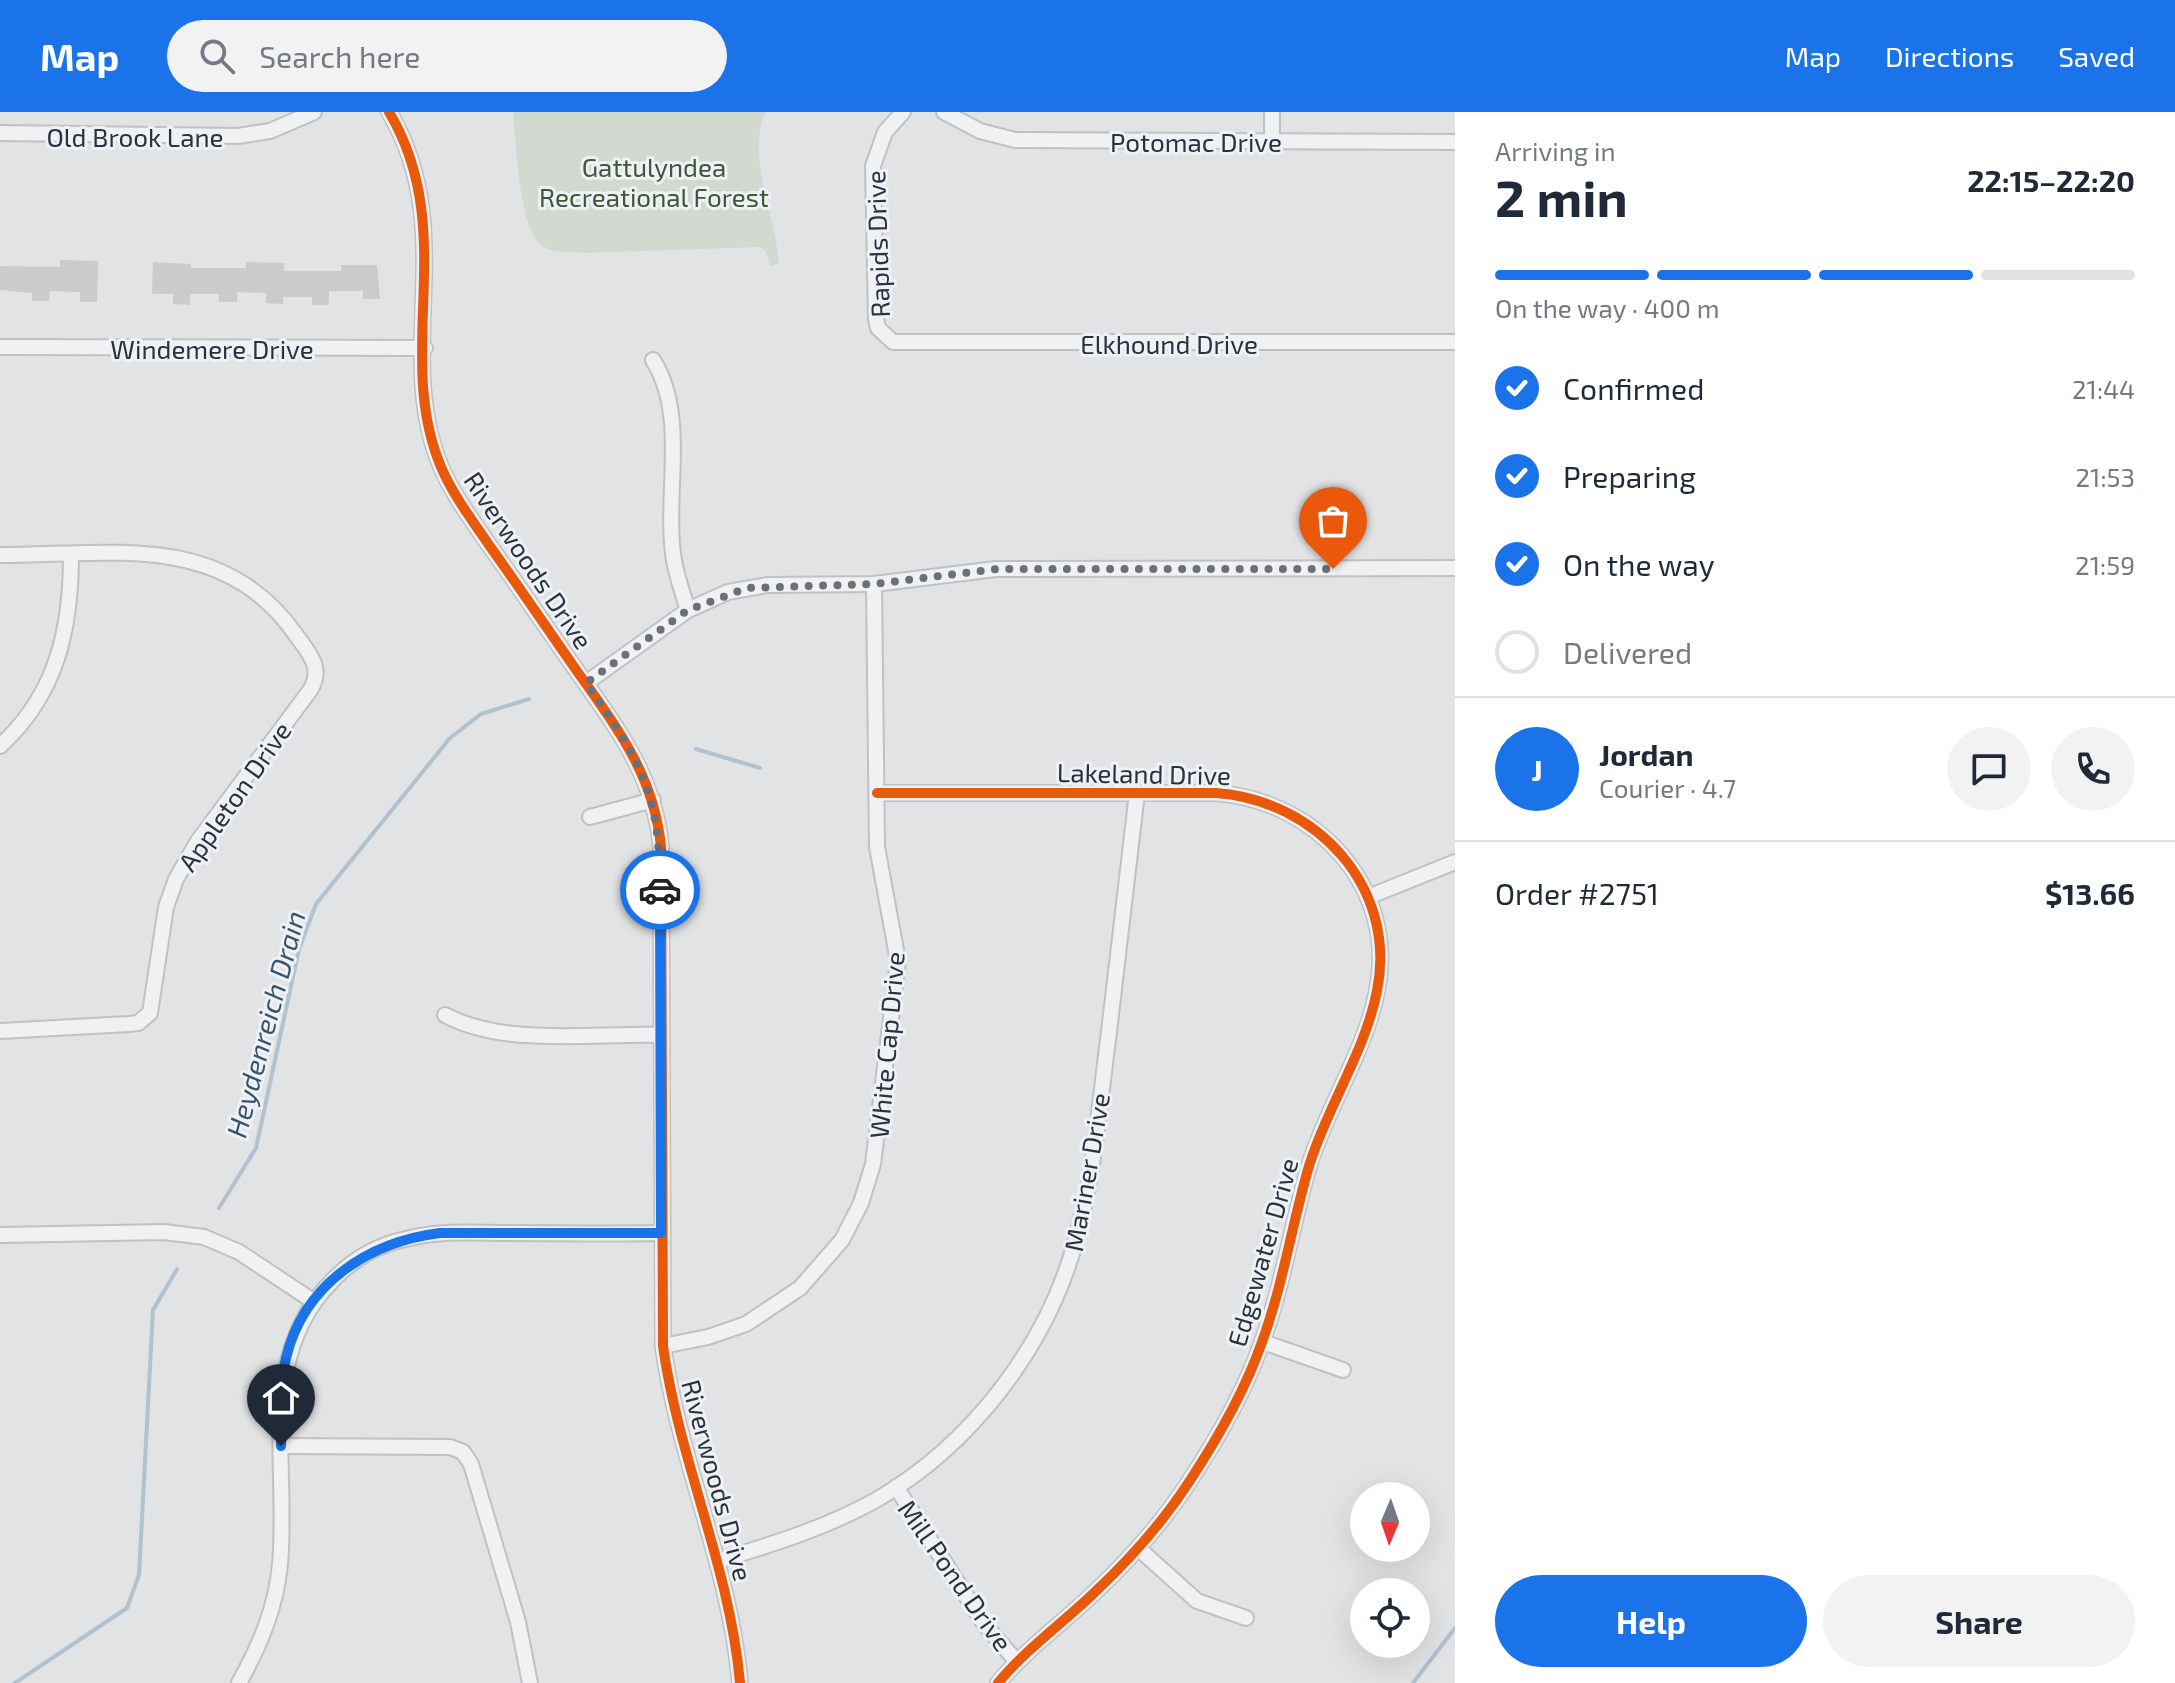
<!DOCTYPE html>
<html lang="en">
<head>
<meta charset="utf-8">
<style>
	:root { --surface:#fff; --page:#f2f2f3; --text:#1f2937; --muted:#747a83; --line:#e0e1e3; --accent:#1a73e8 }
	body { margin:0; font-family:"Exo 2",sans-serif; background:var(--page); color:var(--text); height:100vh; display:flex; flex-direction:column; font-size:30px; white-space:nowrap }
	* { box-sizing:border-box; margin:0 }
	p { font-size:26px; color:var(--muted) }
	.icon { flex:none; width:44px; height:44px; fill:none; stroke:currentColor; stroke-width:2; stroke-linecap:round; stroke-linejoin:round }
	.map { position:relative; flex:1; overflow:hidden }
	.side { display:flex; flex-direction:column; background:var(--surface); width:720px }
	.side>* { flex:none }
	.needle { width:52px; rotate:182deg }
	.tools { position:absolute; left:1350px; top:1370px; display:grid; gap:16px }
	.tools a { display:grid; place-items:center; width:80px; height:80px; border-radius:50%; background:var(--surface); box-shadow:0 8px 32px #0002; font-size:40px }
	.pin { position:absolute; display:grid; place-items:center; width:68px; height:68px; color:#fff; margin:-82px -34px; border-radius:50% 50% 50% 0; rotate:-45deg; box-shadow:0 0 8px #0007 }
	.pin .icon { rotate:45deg }
	.courier { position:absolute; display:grid; place-items:center; width:80px; height:80px; margin:-40px; border:6px solid #1a73e8; border-radius:50%; background:#fff; color:#222; box-shadow:0 2px 10px #0007 }
	.overview em { font-style:normal; font-weight:700 }
	.overview div { display:flex; flex-direction:column-reverse }
	.overview { display:flex; align-items:center; justify-content:space-between; height:136px; padding:0 40px }
	h1 { font-size:52px; font-weight:700; line-height:60px }
	.bar { display:grid; grid-template-columns:repeat(4,1fr); gap:12px 8px; align-content:center; height:96px; padding:0 40px }
	.bar i { height:10px; border-radius:6px; background:var(--line) }
	.bar .active { background:var(--accent) }
	.bar p { grid-column:span 4 }
	.line { display:flex; align-items:center; gap:20px; padding:0 40px; border-top:2px solid var(--line) }
	.line div { flex:1 }
	.round { display:grid; place-items:center; flex:none; width:84px; height:84px; border-radius:42px; background:var(--page) }
	ol { padding:0 40px; list-style:none }
	li { display:flex; align-items:center; gap:24px; height:88px }
	li p { margin-inline-start:auto }
	li .icon { padding:8px; border-radius:50%; background:var(--accent); color:#fff; stroke-width:4 }
	li:last-child { color:var(--muted) }
	li i { width:44px; height:44px; border:4px solid var(--line); border-radius:50% }
	.primary-button { display:flex; gap:16px; margin-top:auto; padding:16px 40px }
	.primary-button a { flex:1; height:92px; border-radius:48px; background:var(--accent); color:#fff; font-size:32px; font-weight:700; line-height:92px; text-align:center }
	.primary-button a+a { background:var(--page); color:var(--text) }
	header { display:flex; align-items:center; gap:48px; box-sizing:border-box; height:112px; padding:0 40px; background:var(--accent); color:#fff }
	header strong { font-size:38px }
	nav { display:flex; gap:44px; margin-inline-start:auto; font-size:28px }
	.search { width:560px; height:72px; background:var(--page); display:flex; align-items:center; gap:20px; box-sizing:border-box; padding:0 28px; border-radius:44px; color:var(--muted); font-size:30px }
	main { display:flex; flex:1; min-height:0 }
	.map>svg:first-child { display:block }
	.green { fill:#d2d9d1 }
	.lines { fill:none; stroke-linecap:round; stroke-linejoin:round }
	.stream { stroke:#b1c1ce; stroke-width:4 }
	.building { fill:#c9cbcd }
	.minor-casing { stroke:#bfc1c3; stroke-width:18 }
	.minor { stroke:#f0f1f2; stroke-width:14 }
	.cycleway-casing { stroke:#eef1f5; stroke-width:15 }
	.cycleway { stroke:#e8590c; stroke-width:10 }
	.done { stroke:#697078; stroke-width:8; stroke-dasharray:0 14.4 }
	.route { stroke:#1a73e8; stroke-width:10 }
	.labels { text-anchor:middle; dominant-baseline:central; stroke-width:6; stroke-linejoin:round; paint-order:stroke }
	.street-label { font-size:26px; fill:#29323d; stroke:#eef1f5 }
	.park-label { font-size:26px; fill:#405738; stroke:#eef1f5 }
	.water-label { font-size:28px; font-style:italic; fill:#37546d; stroke:#eef1f5 }
</style>
</head>
<body>
<header>
<strong>Map</strong>
<div class="search"><svg class="icon" aria-label="search" viewBox="0 0 24 24"><circle cx="10" cy="10" r="6"/><path d="M15 15l6 6"/></svg>Search here</div>
<nav><a>Map</a><a>Directions</a><a>Saved</a></nav>
</header>
<main>
<div class="map">
<svg width="1455" height="1571" viewBox="0 0 1455 1571">
	<rect width="100%" height="100%" fill="#e1e3e5"/>
	<path class="green" d="M513,0H765C746,47 776,104 779,152L770,154L766,140L760,135L584,141C571,140 553,142 541,133C519,116 516,29 513,0Z"/>
	<g class="lines">
		<g class="stream">
			<polyline points="696,637 760,656"/>
			<polyline points="219,1096 256,1036 299,837 316,792 450,626 481,602 529,587"/>
			<polyline points="15,1571 127,1496 139,1463 153,1198 177,1157"/>
			<polyline points="1413,1571 1455,1516"/>
		</g>
	</g>
	<g class="building">
		<polygon points="60,148 98,149 97,190 80,190 80,180 50,179 49,189 32,189 32,181 0,178 0,154 60,155"/>
		<polygon points="153,150 191,152 191,156 246,156 246,150 284,151 284,159 341,159 341,153 377,153 380,187 363,187 363,179 329,179 329,193 312,193 312,185 283,185 283,192 266,191 266,181 237,180 237,190 219,190 219,182 190,182 190,193 173,192 173,182 152,182"/>
	</g>
	<g class="lines">
		<g class="minor-casing">
			<g id="minor">
				<path d="M389,0C460,119 393,241 441,355C453,383 472,408 489,433C517,472 544,512 572,552C613,611 654,660 661,735L663,1234C679,1349 730,1455 740,1571"/>
				<polyline points="903,0 885,20 873,54 876,207 878,216 893,230 1455,230"/>
				<polyline points="944,0 980,19 1015,28 1455,30"/>
				<polyline points="0,21 238,24 270,19 314,0"/>
				<polyline points="1272,29 1272,0"/>
				<polyline points="0,235 425,236"/>
				<path d="M653,248C686,301 667,372 672,431C673,454 681,476 688,498"/>
				<path d="M0,443C113,443 223,419 296,523C309,541 323,555 311,577L198,729L176,767L166,795L150,901L138,911L129,912L0,919"/>
				<polyline points="586,571 688,498 728,480 767,473 874,472 996,457 1455,456"/>
				<path d="M0,634C57,582 71,517 71,443"/>
				<path d="M877,681H1216C1316,688 1398,775 1377,879C1365,940 1327,995 1309,1054C1292,1112 1283,1173 1262,1230C1245,1279 1218,1326 1189,1370C1163,1410 1130,1447 1095,1480C1063,1511 1026,1537 998,1571"/>
				<polyline points="590,705 653,688"/>
				<polyline points="1368,785 1455,750"/>
				<path d="M445,903C505,935 593,921 660,923"/>
				<polyline points="0,1123 164,1120 204,1125 239,1140 313,1189"/>
				<polyline points="1263,1230 1343,1258"/>
				<polyline points="663,1234 708,1225 746,1212 800,1176 842,1128 861,1091 873,1052 898,849 877,735 874,472"/>
				<polyline points="281,1334 450,1335 463,1340 471,1352 518,1510 530,1571"/>
				<polyline points="896,1375 985,1513 1017,1550"/>
				<polyline points="1138,1436 1197,1489 1246,1506"/>
				<path d="M718,1449C772,1432 826,1416 876,1388C970,1334 1046,1236 1075,1131C1094,1065 1099,996 1108,928C1117,846 1128,764 1137,681"/>
				<path d="M239,1571C260,1533 276,1496 280,1452C289,1355 256,1244 333,1168C353,1147 377,1133 406,1127C439,1118 474,1121 508,1121C559,1121 610,1122 661,1121"/>
			</g>
		</g>
		<use href="#minor" class="minor"/>
		<g class="cycleway-casing">
			<g id="cycleway">
				<path d="M389,0C460,119 393,241 441,355C453,383 472,408 489,433C517,472 544,512 572,552C613,611 654,660 661,735L663,1234C679,1349 730,1455 740,1571"/>
				<path d="M877,681H1216C1316,688 1398,775 1377,879C1365,940 1327,995 1309,1054C1292,1112 1283,1173 1262,1230C1245,1279 1218,1326 1189,1370C1163,1410 1130,1447 1095,1480C1063,1511 1026,1537 998,1571"/>
			</g>
		</g>
		<use href="#cycleway" class="cycleway"/>
	</g>
	<g class="lines">
		<path class="done" d="M660,778C660,681 641,648 586,571L688,498L747,476L874,472L996,457H1333"/>
		<path class="route" d="M281,1334C282,1305 280,1275 286,1246C304,1172 368,1130 440,1121H661L660,778"/>
	</g>
	<g class="labels">
		<g class="street-label">
			<text x="135" y="24">Old Brook Lane</text>
			<text x="1196" y="29">Potomac Drive</text>
			<text transform="translate(877 132) rotate(-92)">Rapids Drive</text>
			<text x="1169" y="231">Elkhound Drive</text>
			<text x="212" y="236">Windemere Drive</text>
			<text transform="translate(529 448) rotate(56)">Riverwoods Drive</text>
			<text transform="translate(1144 661) rotate(1)">Lakeland Drive</text>
			<text transform="translate(234 684) rotate(-55)">Appleton Drive</text>
			<text transform="translate(886 933) rotate(-85)">White Cap Drive</text>
			<text transform="translate(1086 1060) rotate(-80)">Mariner Drive</text>
			<text transform="translate(1262 1140) rotate(-74)">Edgewater Drive</text>
			<text transform="translate(718 1368) rotate(75)">Riverwoods Drive</text>
			<text transform="translate(956 1463) rotate(55)">Mill Pond Drive</text>
		</g>
		<g class="park-label">
			<text x="654" y="54">Gattulyndea<tspan x="654" dy="30">Recreational Forest</tspan></text>
		</g>
		<g class="water-label">
			<text transform="translate(265 912) rotate(-75)">Heydenreich Drain</text>
		</g>
	</g>
</svg>
<div class="tools">
<a><svg class="needle" viewBox="-14 -14 28 28"><path d="M0-13l5 13h-10z" fill="#e53935"/><path d="M0 13l5-13h-10z" fill="#747a83"/></svg></a>
<a><svg class="icon" aria-label="locate" viewBox="0 0 24 24"><circle cx="12" cy="12" r="6"/><path d="M12 2v4M12 18v4M2 12h4M18 12h4"/></svg></a>
</div>
<div class="pin" style="left:1333px;top:457px;background:#ea580c"><svg class="icon" aria-label="bag" viewBox="0 0 24 24"><path d="M5 8h14l-1 12H6zM9 8a3 3 0 0 1 6 0"/></svg></div>
<div class="pin" style="left:281px;top:1334px;background:#1f2937"><svg class="icon" aria-label="home" viewBox="0 0 24 24"><path d="M3 11l9-7 9 7M6 9v11h12V9"/></svg></div>
<div class="courier" style="left:660px;top:778px"><svg class="icon" aria-label="car" viewBox="0 0 24 24"><path d="M5 17H2v-5l4-1 3-4h7l3 4 3 1v5h-3M9 17h6M6 11h13"/><circle cx="7" cy="17" r="2"/><circle cx="17" cy="17" r="2"/></svg></div>
</div>
<section class="side">
<div class="overview"><div><h1>2 min</h1><p>Arriving in</p></div><em>22:15–22:20</em></div>
<div class="bar"><i class="active"></i><i class="active"></i><i class="active"></i><i></i><p>On the way · 400 m</p></div>
<ol>
<li><svg class="icon" aria-label="check" viewBox="0 0 24 24"><path d="M5 12l5 5 9-10"/></svg>Confirmed<p>21:44</p></li>
<li><svg class="icon" aria-label="check" viewBox="0 0 24 24"><path d="M5 12l5 5 9-10"/></svg>Preparing<p>21:53</p></li>
<li><svg class="icon" aria-label="check" viewBox="0 0 24 24"><path d="M5 12l5 5 9-10"/></svg>On the way<p>21:59</p></li>
<li><i></i>Delivered</li>
</ol>
<div class="line" style="height:144px"><b class="round" style="background:var(--accent);color:#fff">J</b><div><b>Jordan</b><p>Courier · 4.7</p></div><a class="round"><svg class="icon" aria-label="chat" viewBox="0 0 24 24"><path d="M4 5h16v11H9l-5 4z"/></svg></a><a class="round"><svg class="icon" aria-label="phone" viewBox="0 0 24 24"><path d="M5 4h4l2 5-3 2q2 4 5 5l2-3 5 2v4C11 20 4 13 5 4z"/></svg></a></div>
<div class="line" style="height:104px"><div>Order #2751</div><b>$13.66</b></div>
<div class="primary-button"><a>Help</a><a>Share</a></div>
</section>
</main>
</body>
</html>
